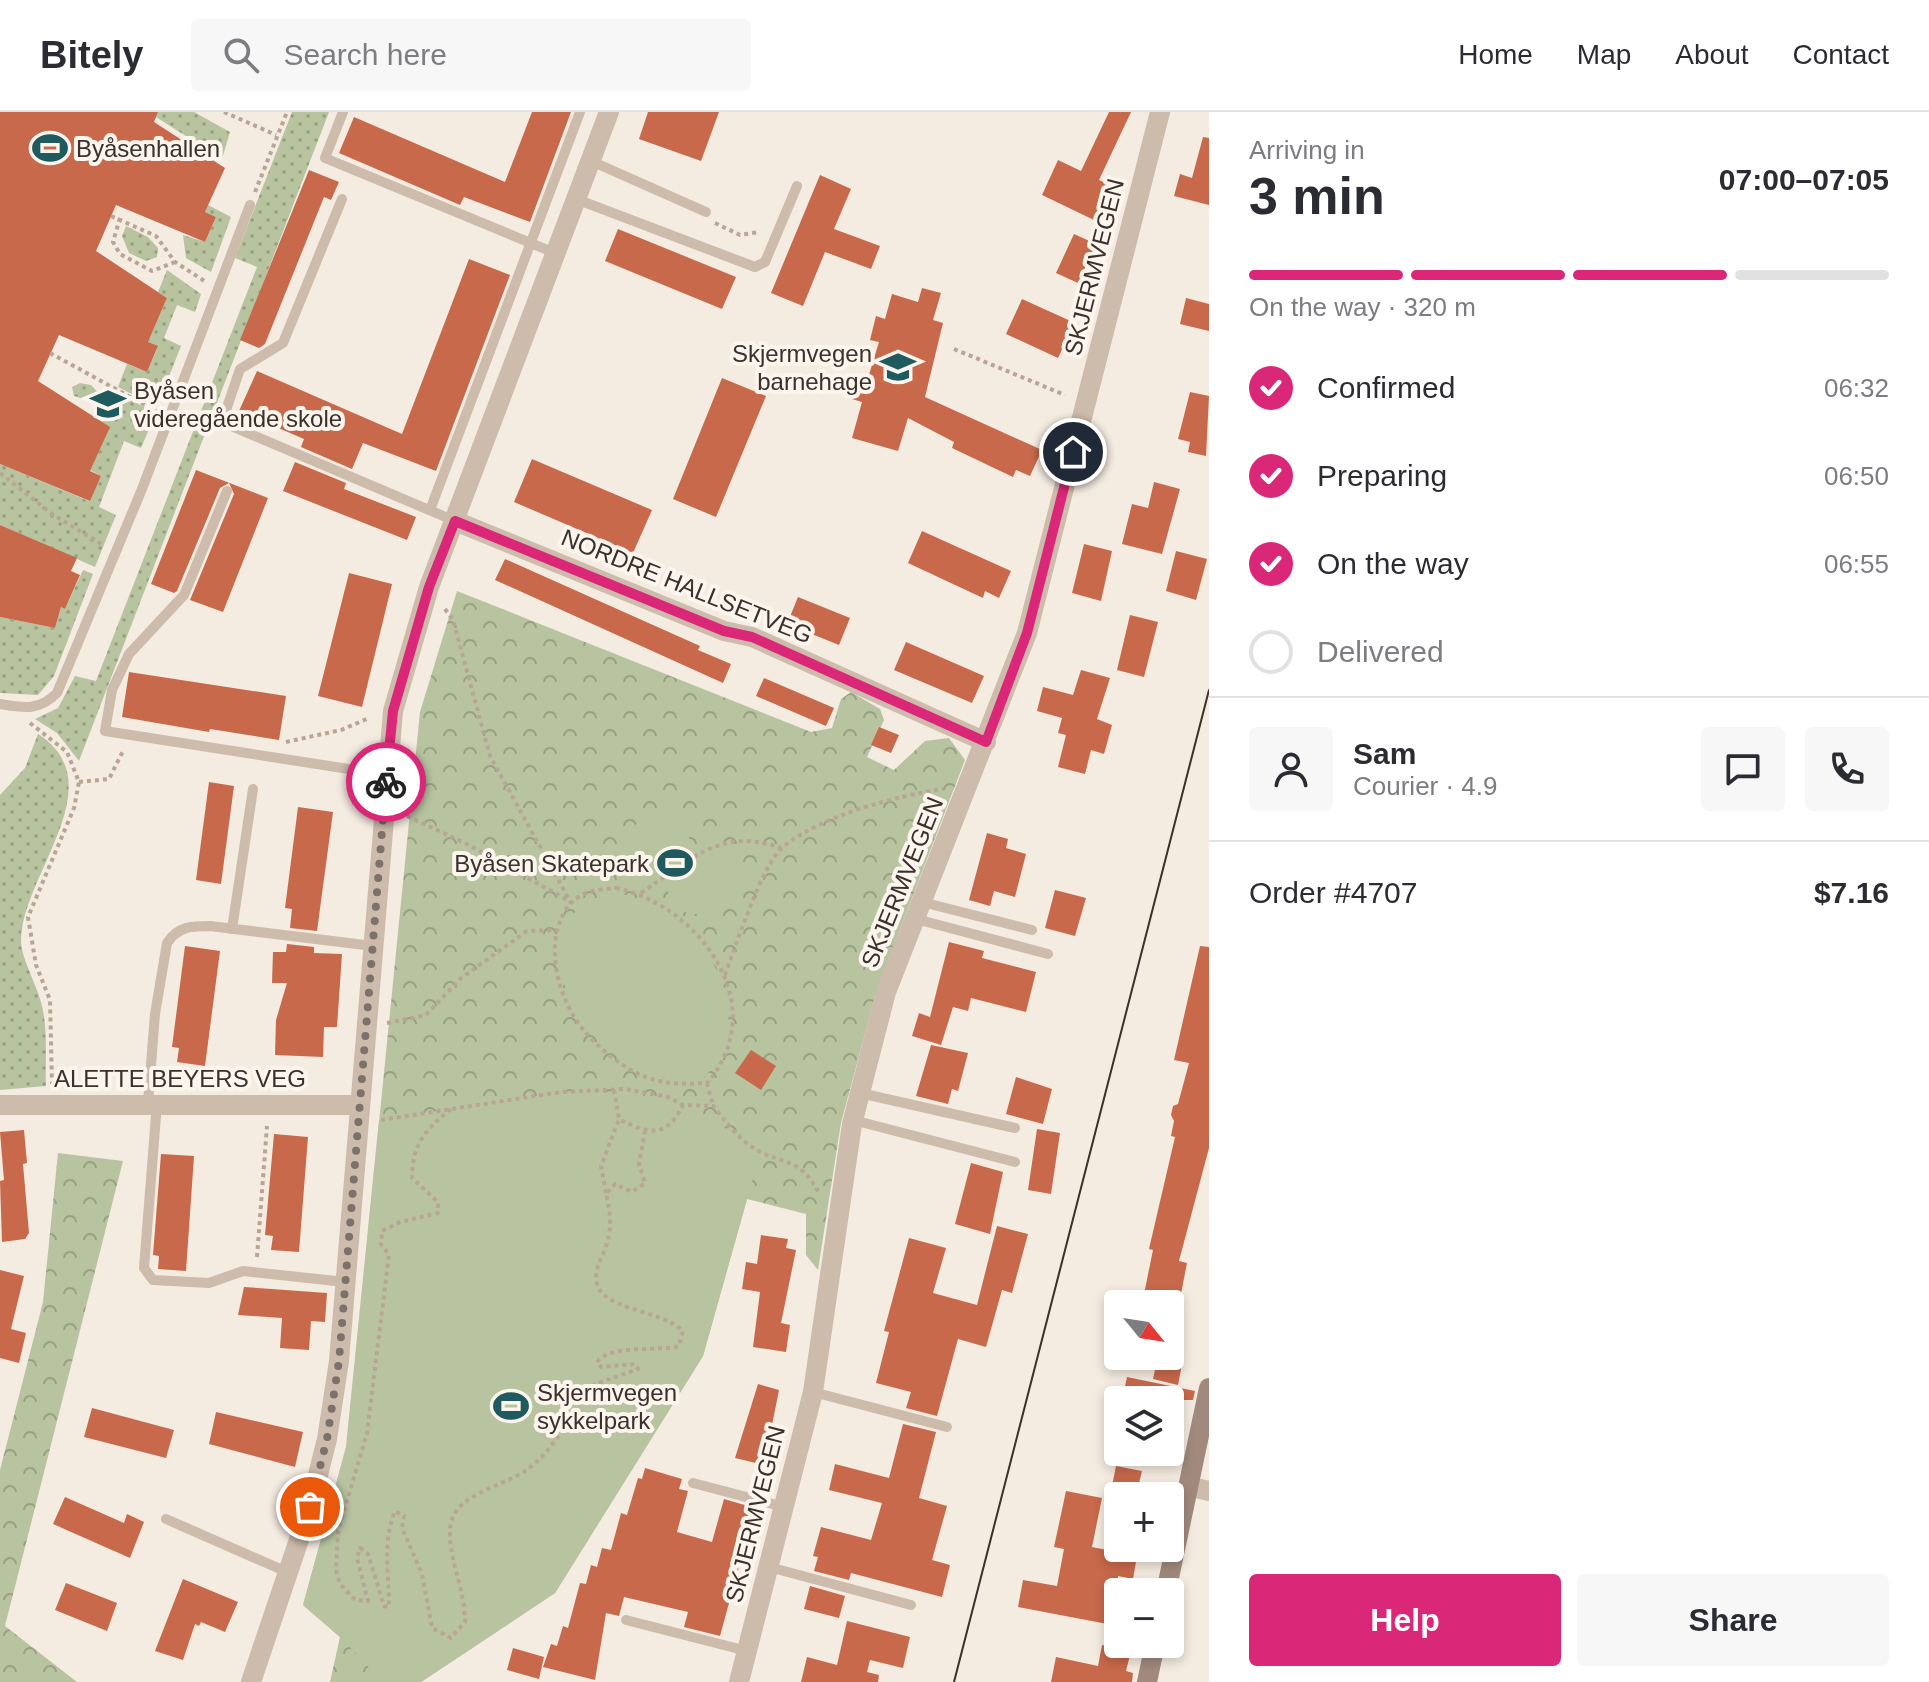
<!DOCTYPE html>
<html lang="en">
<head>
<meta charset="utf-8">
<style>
	:root { --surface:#fff; --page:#f7f7f7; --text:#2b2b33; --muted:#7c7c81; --line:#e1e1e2; --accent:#db2777 }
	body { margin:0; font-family:Helvetica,sans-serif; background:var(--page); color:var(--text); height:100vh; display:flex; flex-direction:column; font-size:30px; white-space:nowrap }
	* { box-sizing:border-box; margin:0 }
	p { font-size:26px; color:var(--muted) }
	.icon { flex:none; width:44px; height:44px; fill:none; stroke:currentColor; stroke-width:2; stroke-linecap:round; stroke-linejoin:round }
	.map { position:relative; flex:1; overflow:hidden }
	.side { display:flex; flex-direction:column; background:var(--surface); width:720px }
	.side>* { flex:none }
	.needle { width:52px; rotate:120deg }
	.buttons { position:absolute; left:1104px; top:1178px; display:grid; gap:16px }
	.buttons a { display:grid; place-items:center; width:80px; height:80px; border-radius:8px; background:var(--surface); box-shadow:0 4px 12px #0003; font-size:40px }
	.pin { position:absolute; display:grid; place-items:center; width:68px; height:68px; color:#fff; margin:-34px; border:4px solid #fff; border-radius:50%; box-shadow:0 2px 8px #0007 }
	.courier { position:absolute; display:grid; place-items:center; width:80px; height:80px; margin:-40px; border:6px solid #db2777; border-radius:50%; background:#fff; color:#222; box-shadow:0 2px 10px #0007 }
	.summary em { font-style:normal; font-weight:800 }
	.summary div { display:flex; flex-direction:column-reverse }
	.summary { display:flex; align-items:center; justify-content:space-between; height:136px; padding:0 40px }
	h1 { font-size:52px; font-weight:800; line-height:60px }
	.bar { display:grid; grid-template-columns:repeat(4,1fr); gap:12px 8px; align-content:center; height:96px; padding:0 40px }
	.bar i { height:10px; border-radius:6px; background:var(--line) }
	.bar .on { background:var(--accent) }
	.bar p { grid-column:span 4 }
	.line { display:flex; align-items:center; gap:20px; padding:0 40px; border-top:2px solid var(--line) }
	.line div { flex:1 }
	.round { display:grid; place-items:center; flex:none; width:84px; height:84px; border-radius:8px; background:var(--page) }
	ol { padding:0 40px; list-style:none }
	li { display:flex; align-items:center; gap:24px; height:88px }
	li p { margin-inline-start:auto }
	li .icon { padding:8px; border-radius:50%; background:var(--accent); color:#fff; stroke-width:4 }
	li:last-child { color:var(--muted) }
	li i { width:44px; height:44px; border:4px solid var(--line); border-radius:50% }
	.primary-button { display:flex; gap:16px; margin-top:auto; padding:16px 40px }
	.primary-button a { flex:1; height:92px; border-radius:8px; background:var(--accent); color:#fff; font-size:32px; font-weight:800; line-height:92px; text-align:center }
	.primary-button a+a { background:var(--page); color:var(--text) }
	header { display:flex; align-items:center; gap:48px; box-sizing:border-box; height:112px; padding:0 40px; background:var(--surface); border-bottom:2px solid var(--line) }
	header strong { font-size:38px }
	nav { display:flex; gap:44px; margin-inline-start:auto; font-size:28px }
	.search { width:560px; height:72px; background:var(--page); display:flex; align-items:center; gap:20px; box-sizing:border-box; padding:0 28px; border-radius:8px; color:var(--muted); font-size:30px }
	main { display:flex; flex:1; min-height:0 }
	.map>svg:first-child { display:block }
	.grass { fill:url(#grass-dots) }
	.forest { fill:url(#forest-crowns) }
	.pitch { fill:#b8c4a0 }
	.building { fill:#c8694b }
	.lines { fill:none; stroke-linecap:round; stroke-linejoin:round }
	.path { stroke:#b9a596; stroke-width:4; stroke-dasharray:4 4; stroke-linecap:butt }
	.lane { stroke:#cdbbac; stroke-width:10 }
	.street { stroke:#cdbbac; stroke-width:20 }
	.secondary { stroke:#a18a7d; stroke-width:20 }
	.tram { stroke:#3b302b; stroke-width:2 }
	.done { stroke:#7c716b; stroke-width:8; stroke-dasharray:0 14.4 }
	.route { stroke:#db2777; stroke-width:10 }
	.labels { text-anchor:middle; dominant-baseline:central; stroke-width:8; stroke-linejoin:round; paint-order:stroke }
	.poi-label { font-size:24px; fill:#3b302b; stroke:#fbf5ee; text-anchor:start }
	.street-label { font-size:24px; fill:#3b302b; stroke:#fbf5ee }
</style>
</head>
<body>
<header>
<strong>Bitely</strong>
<div class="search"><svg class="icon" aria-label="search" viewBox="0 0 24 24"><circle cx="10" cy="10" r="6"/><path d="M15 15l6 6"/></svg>Search here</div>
<nav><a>Home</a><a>Map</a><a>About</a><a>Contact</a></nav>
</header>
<main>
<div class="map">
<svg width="1209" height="1570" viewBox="0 0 1209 1570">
	<defs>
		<pattern id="grass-dots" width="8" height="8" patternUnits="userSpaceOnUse" patternTransform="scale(2)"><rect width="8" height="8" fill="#b8c4a0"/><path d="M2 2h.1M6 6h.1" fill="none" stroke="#97a083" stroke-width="1.8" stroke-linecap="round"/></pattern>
		<pattern id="forest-crowns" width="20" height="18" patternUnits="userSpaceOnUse" patternTransform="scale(2)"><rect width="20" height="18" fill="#b8c4a0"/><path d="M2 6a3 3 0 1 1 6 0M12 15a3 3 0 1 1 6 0" fill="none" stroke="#97a083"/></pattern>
	</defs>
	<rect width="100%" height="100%" fill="#f4ebe1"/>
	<g class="grass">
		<polygon points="158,0 194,0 230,20 222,47 156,5"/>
		<polygon points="292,0 329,0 79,649 57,621 35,607 58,596 75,564 96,569 257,155 235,146"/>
		<polygon points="208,93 231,105 211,160 186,146 183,123 205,130 216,105 205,100"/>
		<polygon points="126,114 148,125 158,136 157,145 146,149 129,141 122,124"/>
		<polygon points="167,158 201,182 195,200 177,193 164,226 181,234 157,295 118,275 127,252 147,260 158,235 148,230 167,186 158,180"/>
		<polygon points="80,271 91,273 107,290 103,293 74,284 72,275"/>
		<polygon points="115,280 156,301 141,336 124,329 99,395 116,403 95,455 0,413 0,352 89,389 101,364 90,358 102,310"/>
		<polygon points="83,458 93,462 54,564 38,583 0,581 0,505 55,516 61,495 65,497"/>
		<path d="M38,622C116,672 21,763 21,829C21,846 38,875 42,894C48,919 45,948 46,974L0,978V683L25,656Z"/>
	</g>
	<g class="forest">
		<polygon points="457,479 811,620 832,616 841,587 851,580 880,597 884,608 867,645 894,658 925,629 949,626 965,648 877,877 841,1011 818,1158 806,1143 806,1102 747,1087 703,1244 555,1481 421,1570 330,1570 340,1525 303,1493 347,1331 420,600"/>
		<polygon points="58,1041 123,1049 5,1514 77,1570 0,1570 0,1358 43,1190"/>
	</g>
	<g class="pitch">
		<path d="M653,701L672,704L691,718L687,723L698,740L710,734L714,739L709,742L733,753L741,770C734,798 696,812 673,794L665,771L641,772V761C598,746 621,715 653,705Z"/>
		<path d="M618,781C697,798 767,895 704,966C685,967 667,969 649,961C627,953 604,936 589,919C550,872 542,789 618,781Z"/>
		<polygon points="561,980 631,981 677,993 762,1034 703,1244 555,1481 421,1570 383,1570 340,1525 303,1493 345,1344 379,1008"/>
	</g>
	<g class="building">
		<polygon points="0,0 158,0 154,10 225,56 205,100 216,105 205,130 116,93 96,139 167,186 148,230 158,234 147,260 59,223 38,269 110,315 90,359 101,364 90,389 0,352"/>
		<polygon points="532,0 571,0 530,110 464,85 460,93 339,41 354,5 505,70"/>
		<polygon points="648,0 719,0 701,49 639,27"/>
		<polygon points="1109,0 1131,0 1099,68 1110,73 1094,108 1042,83 1058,48 1081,59"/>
		<polygon points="1203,25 1209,26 1209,93 1174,84 1180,62 1192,66"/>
		<polygon points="309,58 339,70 331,88 324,85 265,232 259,236 240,228"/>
		<polygon points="820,63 851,77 834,117 880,134 871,157 825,140 803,194 771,181"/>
		<polygon points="618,117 736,165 722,197 605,149"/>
		<polygon points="1074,122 1096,132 1078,171 1056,161"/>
		<polygon points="469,147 510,163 436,359 363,331 352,357 301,335 304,327 239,299 257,259 402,322"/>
		<polygon points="922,176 941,181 933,208 943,211 925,285 1042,338 1030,364 1016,358 1013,365 952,336 954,330 908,306 898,339 852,326 862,290 852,287 859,264 868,266 879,230 870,228 876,204 885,207 892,182 918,190"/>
		<polygon points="1186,186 1209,192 1209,219 1180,212"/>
		<polygon points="1022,187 1075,211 1058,246 1006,222"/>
		<polygon points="722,266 766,284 716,405 673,387"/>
		<polygon points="1190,280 1209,284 1206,344 1188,340 1190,330 1178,327"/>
		<polygon points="532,347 652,398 633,441 514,390"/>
		<polygon points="295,350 346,371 344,377 416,405 407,428 283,379"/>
		<polygon points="196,358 268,386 223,500 190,488 234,382 229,371 220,376 177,479 174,481 151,472"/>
		<polygon points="1154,370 1180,377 1162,442 1122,432 1132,392 1148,396"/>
		<polygon points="0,413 77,446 71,459 80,463 65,497 61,495 55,516 0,505"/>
		<polygon points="922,419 1011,459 999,486 985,479 983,486 908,451"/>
		<polygon points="1084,432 1112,439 1101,489 1072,481"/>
		<polygon points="1176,439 1207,447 1196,488 1166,479"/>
		<polygon points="505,447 700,534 698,538 731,552 723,571 495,468"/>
		<polygon points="349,461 392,472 362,595 318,584"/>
		<polygon points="798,485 850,506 839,533 787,512"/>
		<polygon points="1130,503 1158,510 1144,565 1117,558"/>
		<polygon points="906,530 984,564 972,591 894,558"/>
		<polygon points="1081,558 1110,566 1097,607 1112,613 1104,642 1091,638 1085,662 1058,655 1066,623 1058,621 1062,606 1037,599 1043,575 1073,583"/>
		<polygon points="129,560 286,584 279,628 210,617 209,620 122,605"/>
		<polygon points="764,566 834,596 826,614 756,584"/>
		<polygon points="879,615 899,623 891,641 871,633"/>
		<polygon points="209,670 234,674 221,772 196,768"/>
		<polygon points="298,695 333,700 317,819 290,816 292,797 285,796"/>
		<polygon points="987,721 1008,727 1006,736 1026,742 1015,785 994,779 990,794 969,788"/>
		<polygon points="1055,778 1086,786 1075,824 1045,816"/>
		<polygon points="949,830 984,839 982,846 1036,860 1026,900 971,886 968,899 953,895 941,933 912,924 919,901 930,905"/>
		<polygon points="287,832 314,835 314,841 342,842 337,915 324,915 323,945 275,943 276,908 287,871 272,871 273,840 286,840"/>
		<polygon points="185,834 220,839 205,954 177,950 179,936 172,935"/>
		<polygon points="1200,834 1209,835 1209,1036 1179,1149 1187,1151 1179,1192 1142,1192 1153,1138 1149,1137 1175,1025 1171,1024 1174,1009 1171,1003 1173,994 1178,992 1189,951 1174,948"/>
		<polygon points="931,933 968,941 958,979 952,977 948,992 916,984"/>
		<polygon points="751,938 776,954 761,978 735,961"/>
		<polygon points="1016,965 1052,977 1043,1012 1006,1002"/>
		<polygon points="1037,1017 1060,1021 1051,1082 1028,1078"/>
		<polygon points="24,1018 27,1051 23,1052 29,1121 25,1127 2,1130 0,1069 4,1068 0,1020"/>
		<polygon points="274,1022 308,1025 299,1140 271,1138 273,1124 265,1123"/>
		<polygon points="161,1042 194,1044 186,1159 158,1157 159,1144 153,1143"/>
		<polygon points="971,1051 1003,1060 990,1122 955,1112"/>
		<polygon points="997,1114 1028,1122 1012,1181 1002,1178 986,1235 958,1227 937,1304 906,1296 911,1280 876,1271 889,1220 884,1219 909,1126 946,1136 933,1181 977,1193"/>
		<polygon points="761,1123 788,1127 786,1136 796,1138 781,1211 790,1213 786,1240 753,1235 760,1180 742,1177 746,1150 757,1152"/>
		<polygon points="0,1158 24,1164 11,1217 26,1221 19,1251 0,1246"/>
		<polygon points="244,1175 327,1181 325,1210 311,1209 309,1238 280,1236 282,1206 238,1203"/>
		<polygon points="1158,1244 1183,1247 1178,1273 1153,1267"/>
		<polygon points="1127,1265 1195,1279 1193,1288 1122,1288"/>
		<polygon points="758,1272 779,1278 764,1353 735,1346"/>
		<polygon points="92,1296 174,1318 166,1346 84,1325"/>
		<polygon points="216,1300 303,1320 295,1355 209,1332"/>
		<polygon points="903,1312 936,1320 919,1386 947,1394 932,1448 950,1453 942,1485 851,1461 849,1468 814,1459 818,1445 813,1444 821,1415 871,1428 882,1391 829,1378 835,1352 889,1366"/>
		<polygon points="1116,1354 1142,1359 1136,1384 1110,1384"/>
		<polygon points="645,1356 682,1367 679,1377 688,1379 677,1420 712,1430 724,1387 755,1396 720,1524 684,1515 688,1500 624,1485 619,1504 606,1501 595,1568 543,1555 551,1532 557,1534 563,1514 568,1516 580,1471 586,1472 591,1453 597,1455 602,1436 611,1438 621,1401 627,1403 638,1366 642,1367"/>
		<polygon points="1066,1379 1102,1386 1092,1435 1137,1444 1133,1467 1118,1464 1118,1514 1018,1495 1023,1468 1057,1474 1064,1437 1054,1435"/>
		<polygon points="65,1385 124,1411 127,1402 144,1410 130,1446 53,1412"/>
		<polygon points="183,1467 238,1490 225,1520 201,1510 199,1514 195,1512 183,1548 155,1539"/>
		<polygon points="66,1471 117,1491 107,1519 55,1498"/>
		<polygon points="810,1474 845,1484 839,1506 804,1497"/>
		<polygon points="847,1509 910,1525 903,1556 870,1548 867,1560 879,1563 878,1570 801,1570 807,1545 837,1553"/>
		<polygon points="1102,1533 1131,1539 1126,1559 1133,1561 1132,1570 1051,1570 1056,1545 1098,1554"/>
		<polygon points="513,1536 544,1545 539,1567 507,1558"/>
	</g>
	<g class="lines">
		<g class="path">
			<polyline points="224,0 276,23"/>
			<polyline points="255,80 287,0"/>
			<polyline points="111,104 156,124 175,150 206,170"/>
			<polyline points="120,106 113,130 120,142 152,159 175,150"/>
			<polyline points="715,111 740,123 759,120"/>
			<polyline points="954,237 1065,283"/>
			<polyline points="50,241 156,299"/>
			<polyline points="0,361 52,402 103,433"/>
			<polyline points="445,497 453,508 490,644 571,791"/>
			<polyline points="30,611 67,640 79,670 74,696 28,805 36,853 50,888 52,972"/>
			<polyline points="286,630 341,618 369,606"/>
			<polyline points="79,670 109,667 123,639"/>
			<polyline points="407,704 465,731 569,789"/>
			<path d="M616,776C701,794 773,895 707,971C688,972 671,973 652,967C628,960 604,941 587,922C558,891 540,826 571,791C582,779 601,777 616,776Z"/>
			<path d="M641,781C690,749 720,714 781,736"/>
			<path d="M725,863C735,836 762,752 783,735C820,704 896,684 943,677"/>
			<polyline points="387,911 426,903 460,867 527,819 557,818"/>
			<polyline points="707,971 713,994"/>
			<path d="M614,978L619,1007C649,1022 666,1027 683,993"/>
			<path d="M451,997C425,1018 412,1032 412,1066L438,1090V1101L400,1110L382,1119L381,1132L389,1143L367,1321L338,1419L336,1458L340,1472L355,1488L368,1489L357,1446L360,1436L368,1442L384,1494L389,1495C389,1461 382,1431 395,1399L404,1404L402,1416L422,1462L432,1516L451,1526L465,1510C465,1478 449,1448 450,1419C450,1381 505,1375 528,1357C557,1335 570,1303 590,1274L638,1257L635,1252L601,1255L597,1250C610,1232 658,1240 679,1234L683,1219C662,1197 598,1199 596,1167C596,1154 601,1148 605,1137C612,1119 611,1101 606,1082L615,1072L632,1080L645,1071L639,1052L645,1020"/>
			<path d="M381,1008L561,980L625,977L668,985L683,993L713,994C724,1007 735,1023 748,1032C780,1056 797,1040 819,1081"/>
			<polyline points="606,1081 601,1054 619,1007"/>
			<polyline points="257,1145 267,1014"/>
		</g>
		<g class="lane">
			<polyline points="343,0 325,46 555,141"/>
			<polyline points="591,49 706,100"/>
			<polyline points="342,87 283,231 240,257 222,310 455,409"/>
			<polyline points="576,87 755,155 765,150 797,74"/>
			<polyline points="227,379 184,483 129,542 112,578 105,619 387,663"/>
			<polyline points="430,398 580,0"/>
			<path d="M0,592C24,596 39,599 57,581L142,377L250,93"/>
			<polyline points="922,790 1032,818"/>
			<polyline points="916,807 1048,842"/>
			<polyline points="232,817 253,677"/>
			<polyline points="860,981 1015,1016"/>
			<path d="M148,991L155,902L167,831C178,814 192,814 210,814L373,834"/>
			<polyline points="157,991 144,1156 153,1168 209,1171 243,1159 345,1170"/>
			<polyline points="853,1008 1015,1050"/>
			<polyline points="813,1280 947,1315"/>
			<polyline points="693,1371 784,1395"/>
			<polyline points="166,1407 287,1460"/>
			<polyline points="769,1455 911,1493"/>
			<polyline points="626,1508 747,1539"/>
		</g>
		<g class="street">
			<polyline points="455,409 724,519 752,525 986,630"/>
			<polyline points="0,993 360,993"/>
			<polyline points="1188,1374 1209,1379"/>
			<polyline points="251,1570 310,1395 327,1327 339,1249 393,599 429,475 609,0"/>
			<polyline points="739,1570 813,1280 852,1012 886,880 1027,521 1160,0"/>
		</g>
		<g class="secondary">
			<polyline points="1166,1480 1209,1276"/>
			<polyline points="1147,1570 1155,1532"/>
		</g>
		<polyline class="tram" points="954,1570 1209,578"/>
	</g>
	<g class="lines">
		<polyline class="done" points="310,1395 327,1327 339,1249 386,670"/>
		<polyline class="route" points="386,670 393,599 429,475 455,409 724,519 752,525 986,630 1027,521 1073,340"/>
	</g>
	<defs>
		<g id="stadium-bare" transform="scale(2.76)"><path d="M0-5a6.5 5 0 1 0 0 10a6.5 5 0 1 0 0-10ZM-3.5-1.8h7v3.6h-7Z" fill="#1f5a5e" stroke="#fbf5ee" stroke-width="2.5" paint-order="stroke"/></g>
		<g id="school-bare" transform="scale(2.76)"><path d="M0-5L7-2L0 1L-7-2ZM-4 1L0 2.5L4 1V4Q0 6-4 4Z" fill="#1f5a5e" stroke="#fbf5ee" stroke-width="2.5" paint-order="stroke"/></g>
	</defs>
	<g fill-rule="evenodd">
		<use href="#stadium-bare" x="50" y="36"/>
		<use href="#school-bare" x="898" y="255"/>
		<use href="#school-bare" x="108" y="292"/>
		<use href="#stadium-bare" x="675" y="751"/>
		<use href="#stadium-bare" x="511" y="1294"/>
	</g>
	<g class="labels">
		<g class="poi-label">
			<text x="76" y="36">Byåsenhallen</text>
			<text x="872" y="241" text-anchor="end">Skjermvegen<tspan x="872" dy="28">barnehage</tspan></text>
			<text x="134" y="278">Byåsen<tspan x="134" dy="28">videregående skole</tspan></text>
			<text x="649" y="751" text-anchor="end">Byåsen Skatepark</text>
			<text x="537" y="1280">Skjermvegen<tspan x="537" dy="28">sykkelpark</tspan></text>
		</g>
		<g class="street-label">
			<text transform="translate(1094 155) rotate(-76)">SKJERMVEGEN</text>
			<text transform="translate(687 474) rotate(22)">NORDRE HALLSETVEG</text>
			<text transform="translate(902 770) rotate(-68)">SKJERMVEGEN</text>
			<text x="180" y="966">ALETTE BEYERS VEG</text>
			<text transform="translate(755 1402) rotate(-76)">SKJERMVEGEN</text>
		</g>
	</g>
</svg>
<div class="buttons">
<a><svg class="needle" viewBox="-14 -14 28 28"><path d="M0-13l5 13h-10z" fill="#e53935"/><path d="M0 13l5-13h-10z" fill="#7c7c81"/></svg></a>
<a><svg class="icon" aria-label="layers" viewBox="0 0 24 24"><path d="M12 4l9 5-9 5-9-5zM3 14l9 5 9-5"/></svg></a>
<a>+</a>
<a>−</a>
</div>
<div class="pin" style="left:310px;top:1395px;background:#ea580c"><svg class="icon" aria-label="bag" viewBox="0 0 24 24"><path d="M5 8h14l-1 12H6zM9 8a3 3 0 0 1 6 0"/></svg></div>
<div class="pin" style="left:1073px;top:340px;background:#1f2937"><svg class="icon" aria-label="home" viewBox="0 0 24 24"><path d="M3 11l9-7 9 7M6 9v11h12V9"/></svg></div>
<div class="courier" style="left:386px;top:670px"><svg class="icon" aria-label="bike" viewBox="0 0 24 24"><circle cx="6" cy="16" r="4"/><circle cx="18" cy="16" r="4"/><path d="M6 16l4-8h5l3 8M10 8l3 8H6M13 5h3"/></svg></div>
</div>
<section class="side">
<div class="summary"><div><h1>3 min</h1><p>Arriving in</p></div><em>07:00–07:05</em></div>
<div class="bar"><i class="on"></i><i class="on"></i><i class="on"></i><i></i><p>On the way · 320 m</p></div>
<ol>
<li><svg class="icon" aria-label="check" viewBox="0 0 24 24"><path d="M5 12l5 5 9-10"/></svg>Confirmed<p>06:32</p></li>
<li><svg class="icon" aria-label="check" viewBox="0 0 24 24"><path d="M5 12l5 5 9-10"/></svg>Preparing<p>06:50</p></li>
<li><svg class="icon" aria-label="check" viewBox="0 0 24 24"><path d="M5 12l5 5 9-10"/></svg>On the way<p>06:55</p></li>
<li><i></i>Delivered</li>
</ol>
<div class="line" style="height:144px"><a class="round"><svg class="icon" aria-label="person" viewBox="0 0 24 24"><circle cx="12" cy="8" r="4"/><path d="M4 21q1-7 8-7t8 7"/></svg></a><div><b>Sam</b><p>Courier · 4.9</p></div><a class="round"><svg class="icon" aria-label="chat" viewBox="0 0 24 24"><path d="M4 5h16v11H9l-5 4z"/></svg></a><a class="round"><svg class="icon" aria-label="phone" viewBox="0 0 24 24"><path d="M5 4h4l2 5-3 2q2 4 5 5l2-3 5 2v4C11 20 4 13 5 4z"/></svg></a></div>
<div class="line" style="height:104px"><div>Order #4707</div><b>$7.16</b></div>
<div class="primary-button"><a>Help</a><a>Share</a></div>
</section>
</main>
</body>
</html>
